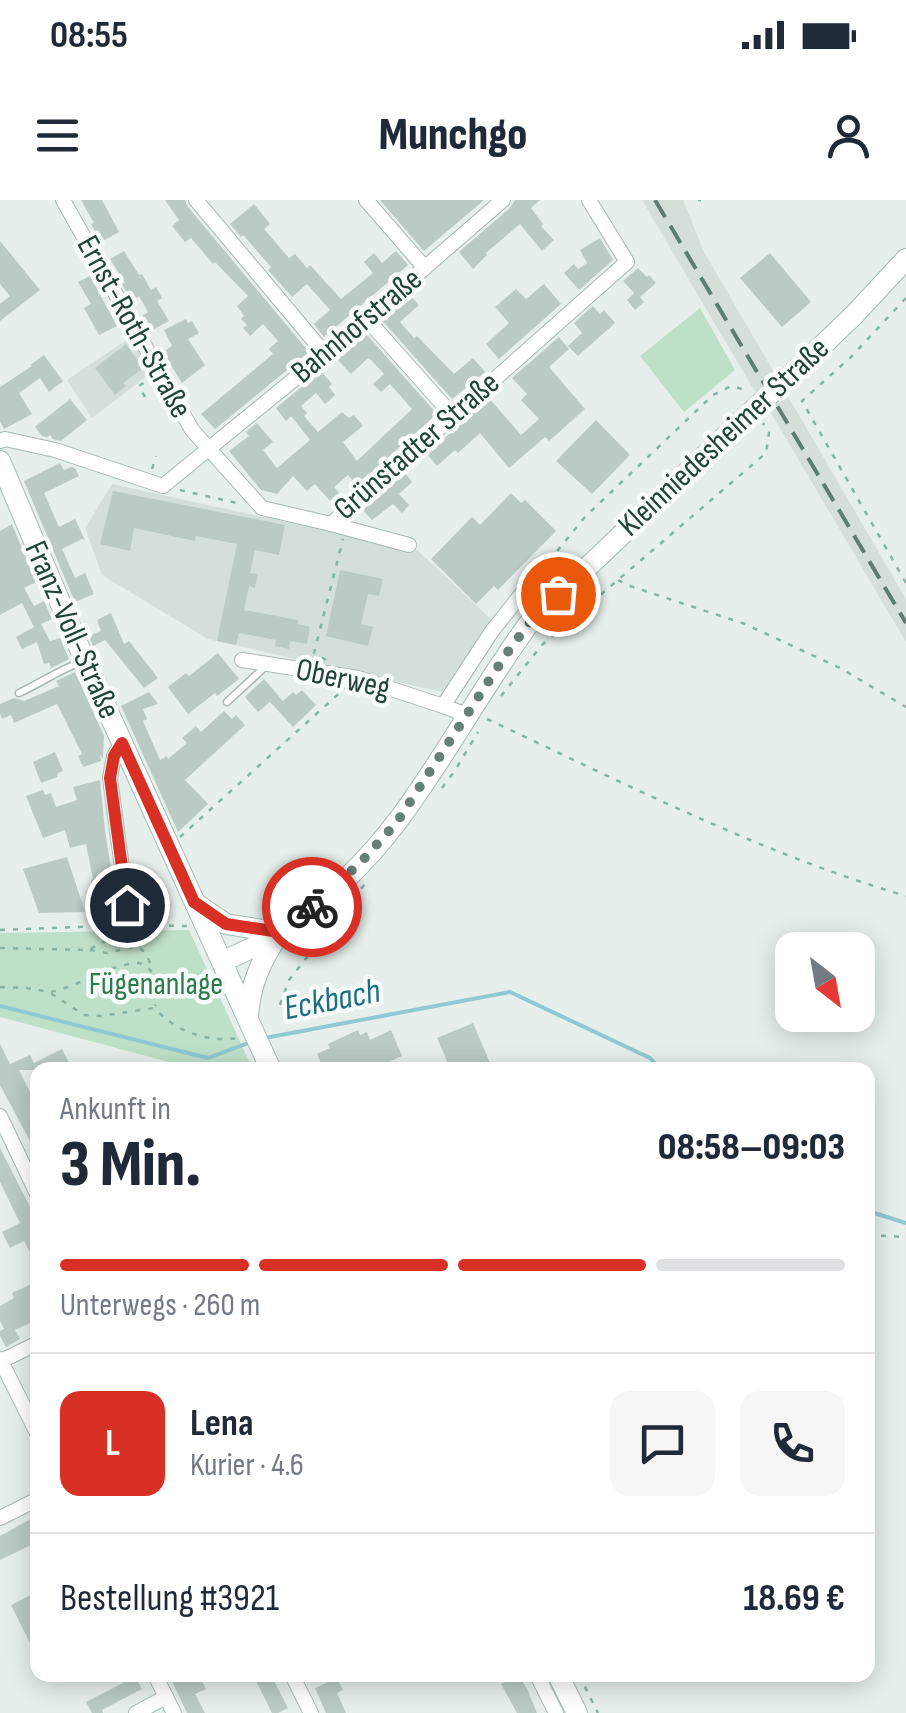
<!DOCTYPE html>
<html lang="de">
<head>
<meta charset="utf-8">
<style>
	:root { --surface:#fff; --page:#f6f6f7; --text:#1f2937; --muted:#747a83; --line:#e0e1e3; --accent:#d93025 }
	body { margin:0; font-family:"Sofia Sans Condensed",sans-serif; background:var(--page); color:var(--text); height:100vh; display:flex; flex-direction:column; font-size:38px; white-space:nowrap }
	* { box-sizing:border-box; margin:0 }
	p { font-size:32px; color:var(--muted) }
	.icon { flex:none; width:55px; height:55px; fill:none; stroke:currentColor; stroke-width:2; stroke-linecap:round; stroke-linejoin:round }
	.map { position:relative; flex:1; overflow:hidden }
	.panel { position:absolute; left:30px; top:862px; width:845px; height:620px; display:flex; flex-direction:column; background:var(--surface); border-radius:20px; box-shadow:0 5px 25px #0003 }
	.panel>* { flex:none }
	.needle { width:65px; rotate:149deg }
	.tools { position:absolute; left:775px; top:732px; display:grid; gap:20px }
	.tools a { display:grid; place-items:center; width:100px; height:100px; border-radius:20px; background:var(--surface); box-shadow:0 5px 25px #0003; font-size:50px }
	.pin { position:absolute; display:grid; place-items:center; width:85px; height:85px; color:#fff; margin:-42px; border:5px solid #fff; border-radius:50%; box-shadow:0 2px 10px #0007 }
	.courier { position:absolute; display:grid; place-items:center; width:100px; height:100px; margin:-50px; border:8px solid #d93025; border-radius:50%; background:#fff; color:#222; box-shadow:0 2px 12px #0007 }
	.overview em { font-style:normal; font-weight:800 }
	.overview div { display:flex; flex-direction:column-reverse }
	.overview { display:flex; align-items:center; justify-content:space-between; height:170px; padding:0 30px }
	h1 { font-size:65px; font-weight:800; line-height:75px }
	.bar { display:grid; grid-template-columns:repeat(4,1fr); gap:15px 10px; align-content:center; height:120px; padding:0 30px }
	.bar i { height:12px; border-radius:8px; background:var(--line) }
	.bar .active { background:var(--accent) }
	.bar p { grid-column:span 4 }
	.line { display:flex; align-items:center; gap:25px; padding:0 30px; border-top:2px solid var(--line) }
	.line div { flex:1 }
	.round { display:grid; place-items:center; flex:none; width:105px; height:105px; border-radius:20px; background:var(--page) }
	.status { display:flex; justify-content:space-between; align-items:center; height:70px; padding:0 50px; background:var(--surface); direction:ltr }
	.status svg { height:28px; fill:currentColor }
	header { display:flex; justify-content:space-between; align-items:center; height:130px; padding:0 30px; background:var(--surface); font-size:45px; font-weight:800 }
	.map>svg:first-child { display:block }
	.built { fill:#d4dfda }
	.green { fill:#bfe0c8 }
	.lines { fill:none; stroke-linecap:round; stroke-linejoin:round }
	.stream { stroke:#8ec9d4; stroke-width:4 }
	.building { fill:#bbcac4 }
	.lane-casing { stroke:#a8b8b2; stroke-width:9 }
	.street-casing { stroke:#a8b8b2; stroke-width:16 }
	.secondary-casing { stroke:#a4bbb3; stroke-width:22 }
	.path { stroke:#86b3a5; stroke-width:2.5; stroke-dasharray:5 8; stroke-linecap:butt }
	.lane { stroke:#fff; stroke-width:6 }
	.street { stroke:#fff; stroke-width:14 }
	.secondary { stroke:#fff; stroke-width:20 }
	.rail { stroke:#5f7d75; stroke-width:4; stroke-dasharray:20 10; stroke-linecap:butt }
	.secondary-bridge-casing { stroke:#a4bbb3; stroke-width:22; stroke-linecap:butt }
	.secondary-bridge { stroke:#fff; stroke-width:20 }
	.done { stroke:#687f78; stroke-width:10; stroke-dasharray:0 18 }
	.route { stroke:#d93025; stroke-width:12 }
	.labels { text-anchor:middle; dominant-baseline:central; stroke-width:9; stroke-linejoin:round; paint-order:stroke }
	.street-label { font-size:32px; fill:#24423a; stroke:#f7fbf9 }
	.park-label { font-size:32px; fill:#2d7a4b; stroke:#f7fbf9 }
	.water-label { font-size:35px; font-style:italic; fill:#1c6f80; stroke:#f7fbf9 }
</style>
</head>
<body>
<div class="status"><b>08:55</b><svg viewBox="0 0 49 12"><path d="M0 12V9h3v3zM5 12V6h3v6zM10 12V3h3v9zM15 12V0h3v12zM26 1h20v11H26zM47 4h2v5h-2z"/></svg></div>
<header><svg class="icon" aria-label="menu" viewBox="0 0 24 24"><path d="M4 6h16M4 12h16M4 18h16"/></svg>Munchgo<svg class="icon" aria-label="person" viewBox="0 0 24 24"><circle cx="12" cy="8" r="4"/><path d="M4 21q1-7 8-7t8 7"/></svg></header>
<div class="map">
<svg width="906" height="1513" viewBox="0 0 906 1513">
	<rect width="100%" height="100%" fill="#e6efeb"/>
	<g class="built">
		<polygon points="642,0 683,0 704,52 906,399 906,442 768,208 755,192"/>
		<polygon points="131,137 151,173 92,218 67,180"/>
		<polygon points="112,284 418,351 492,420 442,492 208,439 102,375 85,328"/>
	</g>
	<g class="green">
		<polygon points="700,108 735,170 684,212 640,156"/>
		<polygon points="189,730 253,870 199,870 0,817 0,733"/>
	</g>
	<g class="lines">
		<g class="stream">
			<polyline points="0,806 208,858 251,842"/>
			<polyline points="265,838 510,792 650,858 661,870"/>
			<polyline points="868,1011 906,1023"/>
		</g>
	</g>
	<g class="building">
		<polygon points="81,0 102,0 119,32 101,42 91,24 94,23"/>
		<polygon points="165,0 185,0 188,7 309,152 215,229 201,214 273,154 269,149 278,141 263,124 250,136 243,128 247,125 241,119 244,116 237,106 248,96 215,62 213,64 191,38 185,42 172,26 179,20"/>
		<polygon points="380,0 484,0 424,51"/>
		<polygon points="515,0 540,0 531,8 543,24 541,26 554,40 542,51 520,24 486,53 487,55 473,69 459,52 510,8"/>
		<polygon points="254,4 270,24 264,29 289,58 295,54 307,68 310,65 341,99 373,73 364,62 374,53 382,63 396,51 408,65 324,137 314,124 330,110 307,84 292,97 268,70 271,67 243,35 241,37 230,24"/>
		<polygon points="600,38 613,60 579,90 564,73 574,64 578,69 587,63 580,50"/>
		<polygon points="0,41 40,90 0,121 0,104 10,96 0,84"/>
		<polygon points="124,51 139,75 142,74 151,90 156,87 162,98 157,101 169,121 151,131 142,116 148,112 139,96 132,101 122,84 125,83 110,59"/>
		<polygon points="770,53 811,102 782,127 740,78"/>
		<polygon points="638,68 647,77 649,75 656,83 640,97 644,102 635,110 627,100 634,93 623,81"/>
		<polygon points="90,76 117,126 99,135 84,108 91,104 78,82"/>
		<polygon points="544,84 561,104 499,159 486,144 509,123 495,107 516,89 526,99"/>
		<polygon points="410,95 419,105 400,122 414,138 417,136 454,174 473,158 485,172 452,199 381,119"/>
		<polygon points="593,106 600,114 604,110 615,123 578,156 568,146 582,133 574,123"/>
		<polygon points="186,119 188,123 192,121 199,133 188,139 205,165 182,183 163,152 172,146 164,130"/>
		<polygon points="367,135 437,214 357,285 348,275 334,287 339,293 330,301 315,284 307,291 293,276 277,294 261,290 229,251 249,236 246,232 257,223 273,242 263,250 277,268 310,240 291,216 286,221 276,208 321,171 332,184 329,187 335,195 325,204 316,193 301,206 307,213 304,216 318,232 342,212 349,218 354,215 363,226 343,242 357,261 412,209 390,184 381,192 373,184 384,174 371,160 368,158 351,174 336,158"/>
		<polygon points="559,137 569,149 549,167 585,209 549,241 545,237 509,268 480,233 458,253 455,250 437,266 427,254 489,198 521,235 539,219 521,200 527,194 512,178"/>
		<polygon points="126,144 143,168 123,183 126,186 115,195 95,168"/>
		<polygon points="44,155 63,181 49,192 40,178 19,193 32,214 4,229 0,221 0,187 32,166 30,165"/>
		<polygon points="70,199 87,220 61,241 53,239 50,235 47,237 42,236 35,227"/>
		<polygon points="596,220 630,255 592,294 556,261"/>
		<polygon points="60,263 64,270 71,267 75,268 79,276 44,293 59,327 75,319 85,340 82,339 62,349 75,378 85,373 94,394 75,402 24,281"/>
		<polygon points="405,273 412,282 399,294 409,305 402,313 393,304 372,320 363,310"/>
		<polygon points="113,291 285,325 279,355 255,350 250,373 258,374 255,388 249,386 244,410 298,420 298,424 310,427 307,444 290,441 289,449 275,446 276,440 239,433 236,445 217,441 237,344 196,336 195,341 134,328 130,351 100,344"/>
		<polygon points="511,293 521,303 525,300 556,331 498,390 494,386 476,404 431,359 472,317 480,325"/>
		<polygon points="12,324 36,382 24,388 34,406 44,401 52,419 41,424 50,441 60,438 69,459 51,468 49,463 44,464 37,442 22,449 16,437 34,427 22,403 0,415 0,331"/>
		<polygon points="340,370 383,379 379,396 368,394 361,424 373,427 368,446 326,436"/>
		<polygon points="111,413 124,444 129,441 158,478 144,488 105,440 93,446 89,436 101,431 97,420"/>
		<polygon points="218,453 239,479 217,496 215,493 188,514 168,487 186,473 189,476"/>
		<polygon points="75,472 104,536 103,559 100,554 101,561 83,567 78,556 82,554 57,504 14,523 11,515 2,519 0,513 0,504 14,498 24,501 59,486 56,481"/>
		<polygon points="264,479 283,501 293,492 296,495 302,490 316,505 293,527 270,502 258,512 245,497"/>
		<polygon points="149,492 158,504 143,509 147,519 143,521 160,560 167,556 168,559 187,543 182,538 196,526 201,532 224,511 232,519 236,515 245,525 185,580 208,604 178,632 121,506"/>
		<polygon points="55,552 63,571 58,573 57,577 41,583 33,562"/>
		<polygon points="100,580 105,631 118,712 94,712 91,680 93,679 86,644 70,648 65,630 43,638 26,596 43,590 45,595 51,593 56,607 77,600 73,587"/>
		<polygon points="67,657 85,712 39,713 23,669"/>
		<polygon points="473,823 493,870 451,870 437,838"/>
		<polygon points="358,830 360,835 367,832 370,840 391,830 402,856 371,870 324,870 317,854 330,848 328,844"/>
		<polygon points="0,844 10,864 30,855 34,863 62,849 70,865 60,870 19,870 38,908 32,910 38,921 38,956 0,885"/>
		<polygon points="0,948 38,1023 38,1068 24,1041 10,1048 2,1032 20,1023 0,982"/>
		<polygon points="38,1081 38,1119 15,1130 20,1139 6,1147 0,1136 0,1131 4,1129 0,1121 0,1106 14,1098 12,1093"/>
		<polygon points="38,1315 38,1333 30,1337 33,1344 0,1360 0,1336"/>
		<polygon points="31,1395 38,1408 38,1459 11,1405"/>
		<polygon points="131,1475 134,1475 142,1489 102,1510 103,1513 92,1513 86,1502 123,1483 122,1480"/>
		<polygon points="169,1475 199,1475 206,1489 195,1494 205,1513 187,1513"/>
		<polygon points="253,1475 271,1475 288,1508 278,1513 272,1513"/>
		<polygon points="519,1475 527,1489 537,1513 517,1513 501,1484"/>
		<polygon points="337,1478 343,1490 337,1493 346,1513 326,1513 315,1488"/>
	</g>
	<g class="lines">
		<g class="lane-casing">
			<g id="lane">
				<path d="M19,493C41,483 60,469 84,461"/>
				<polyline points="227,502 267,465"/>
			</g>
		</g>
		<g class="street-casing">
			<g id="street">
				<polyline points="63,0 192,230 262,308 331,324 627,62 589,0"/>
				<polyline points="196,0 325,154"/>
				<polyline points="366,0 425,68"/>
				<polyline points="366,118 453,216"/>
				<polyline points="0,241 5,239 55,250 163,286 325,154 503,0"/>
				<polyline points="331,324 409,345"/>
				<polyline points="242,460 358,478 443,506"/>
				<polyline points="467,515 443,506 492,431 540,371"/>
				<polyline points="122,543 114,556 110,578 127,705"/>
				<polyline points="0,916 38,996"/>
				<polyline points="0,1159 38,1235"/>
				<polyline points="1,1161 38,1143"/>
				<polyline points="0,1318 38,1299"/>
				<polyline points="155,1475 174,1513"/>
				<polyline points="292,1475 311,1513"/>
				<polyline points="537,1475 556,1513"/>
				<polyline points="136,1513 166,1497"/>
			</g>
		</g>
		<g class="secondary-casing">
			<g id="secondary">
				<polyline points="805,162 854,115 906,59"/>
				<polyline points="0,261 85,461 271,870"/>
				<polyline points="195,703 226,724 281,733"/>
				<path d="M222,762C242,752 265,743 283,731C326,701 368,661 399,619C446,556 483,486 530,422L739,223"/>
				<path d="M248,817C250,785 261,760 279,734"/>
				<polyline points="558,1475 577,1513"/>
			</g>
		</g>
		<g class="path">
			<polyline points="698,0 701,0"/>
			<polyline points="906,98 851,157 802,201 906,383"/>
			<polyline points="145,197 139,186 148,180"/>
			<polyline points="152,269 156,256"/>
			<polyline points="180,290 241,304"/>
			<polyline points="549,361 585,317 713,195 731,186 742,189 748,194"/>
			<polyline points="618,380 627,385 745,424 840,468 906,507"/>
			<polyline points="326,460 314,453 343,339"/>
			<polyline points="501,496 542,445 766,253 769,233 763,223"/>
			<path d="M487,519C624,583 760,653 906,696"/>
			<polyline points="442,588 454,572 478,532"/>
			<polyline points="180,637 345,488"/>
			<polyline points="0,730 130,725 188,726"/>
			<polyline points="0,748 88,750 125,731 130,725 129,717"/>
			<polyline points="90,750 107,753 137,746 146,753 152,768"/>
			<path d="M0,787L27,788L49,792L84,815L101,816L154,808C179,833 205,842 240,838"/>
			<path d="M51,792C80,786 112,763 140,763C157,771 162,789 155,806"/>
			<polyline points="280,805 289,780 368,680"/>
			<polyline points="868,1035 906,1037"/>
			<polyline points="579,1475 598,1513"/>
		</g>
		<use href="#lane" class="lane"/>
		<use href="#street" class="street"/>
		<use href="#secondary" class="secondary"/>
		<polyline class="rail" points="655,0 906,423"/>
		<g class="secondary-bridge-casing">
			<polyline id="secondary-bridge" points="739,223 805,162"/>
		</g>
		<use href="#secondary-bridge" class="secondary-bridge"/>
	</g>
	<g class="lines">
		<polyline class="done" points="312,707 362,661 397,622 507,453 530,422 558,394"/>
		<polyline class="route" points="127,705 110,578 114,556 122,543 194,702 226,724 280,732 312,707"/>
	</g>
	<g class="labels">
		<g class="street-label">
			<text transform="translate(357 126) rotate(-40)">Bahnhofstraße</text>
			<text transform="translate(134 127) rotate(61)">Ernst-Roth-Straße</text>
			<text transform="translate(724 237) rotate(-43)">Kleinniedesheimer Straße</text>
			<text transform="translate(417 246) rotate(-41)">Grünstadter Straße</text>
			<text transform="translate(72 430) rotate(66)">Franz-Voll-Straße</text>
			<text transform="translate(343 479) rotate(12)">Oberweg</text>
		</g>
		<g class="park-label">
			<text x="156" y="784">Fügenanlage</text>
		</g>
		<g class="water-label">
			<text transform="translate(332 800) rotate(-11)">Eckbach</text>
		</g>
	</g>
</svg>
<div class="tools">
<a><svg class="needle" viewBox="-14 -14 28 28"><path d="M0-13l5 13h-10z" fill="#e53935"/><path d="M0 13l5-13h-10z" fill="#747a83"/></svg></a>
</div>
<div class="pin" style="left:558px;top:394px;background:#ea580c"><svg class="icon" aria-label="bag" viewBox="0 0 24 24"><path d="M5 8h14l-1 12H6zM9 8a3 3 0 0 1 6 0"/></svg></div>
<div class="pin" style="left:127px;top:705px;background:#1f2937"><svg class="icon" aria-label="home" viewBox="0 0 24 24"><path d="M3 11l9-7 9 7M6 9v11h12V9"/></svg></div>
<div class="courier" style="left:312px;top:707px"><svg class="icon" aria-label="bike" viewBox="0 0 24 24"><circle cx="6" cy="16" r="4"/><circle cx="18" cy="16" r="4"/><path d="M6 16l4-8h5l3 8M10 8l3 8H6M13 5h3"/></svg></div>
<section class="panel">
<div class="overview"><div><h1>3 Min.</h1><p>Ankunft in</p></div><em>08:58–09:03</em></div>
<div class="bar"><i class="active"></i><i class="active"></i><i class="active"></i><i></i><p>Unterwegs · 260 m</p></div>
<div class="line" style="height:180px"><b class="round" style="background:var(--accent);color:#fff">L</b><div><b>Lena</b><p>Kurier · 4.6</p></div><a class="round"><svg class="icon" aria-label="chat" viewBox="0 0 24 24"><path d="M4 5h16v11H9l-5 4z"/></svg></a><a class="round"><svg class="icon" aria-label="phone" viewBox="0 0 24 24"><path d="M5 4h4l2 5-3 2q2 4 5 5l2-3 5 2v4C11 20 4 13 5 4z"/></svg></a></div>
<div class="line" style="height:130px"><div>Bestellung #3921</div><b>18.69 €</b></div>
</section>
</div>
</body>
</html>
